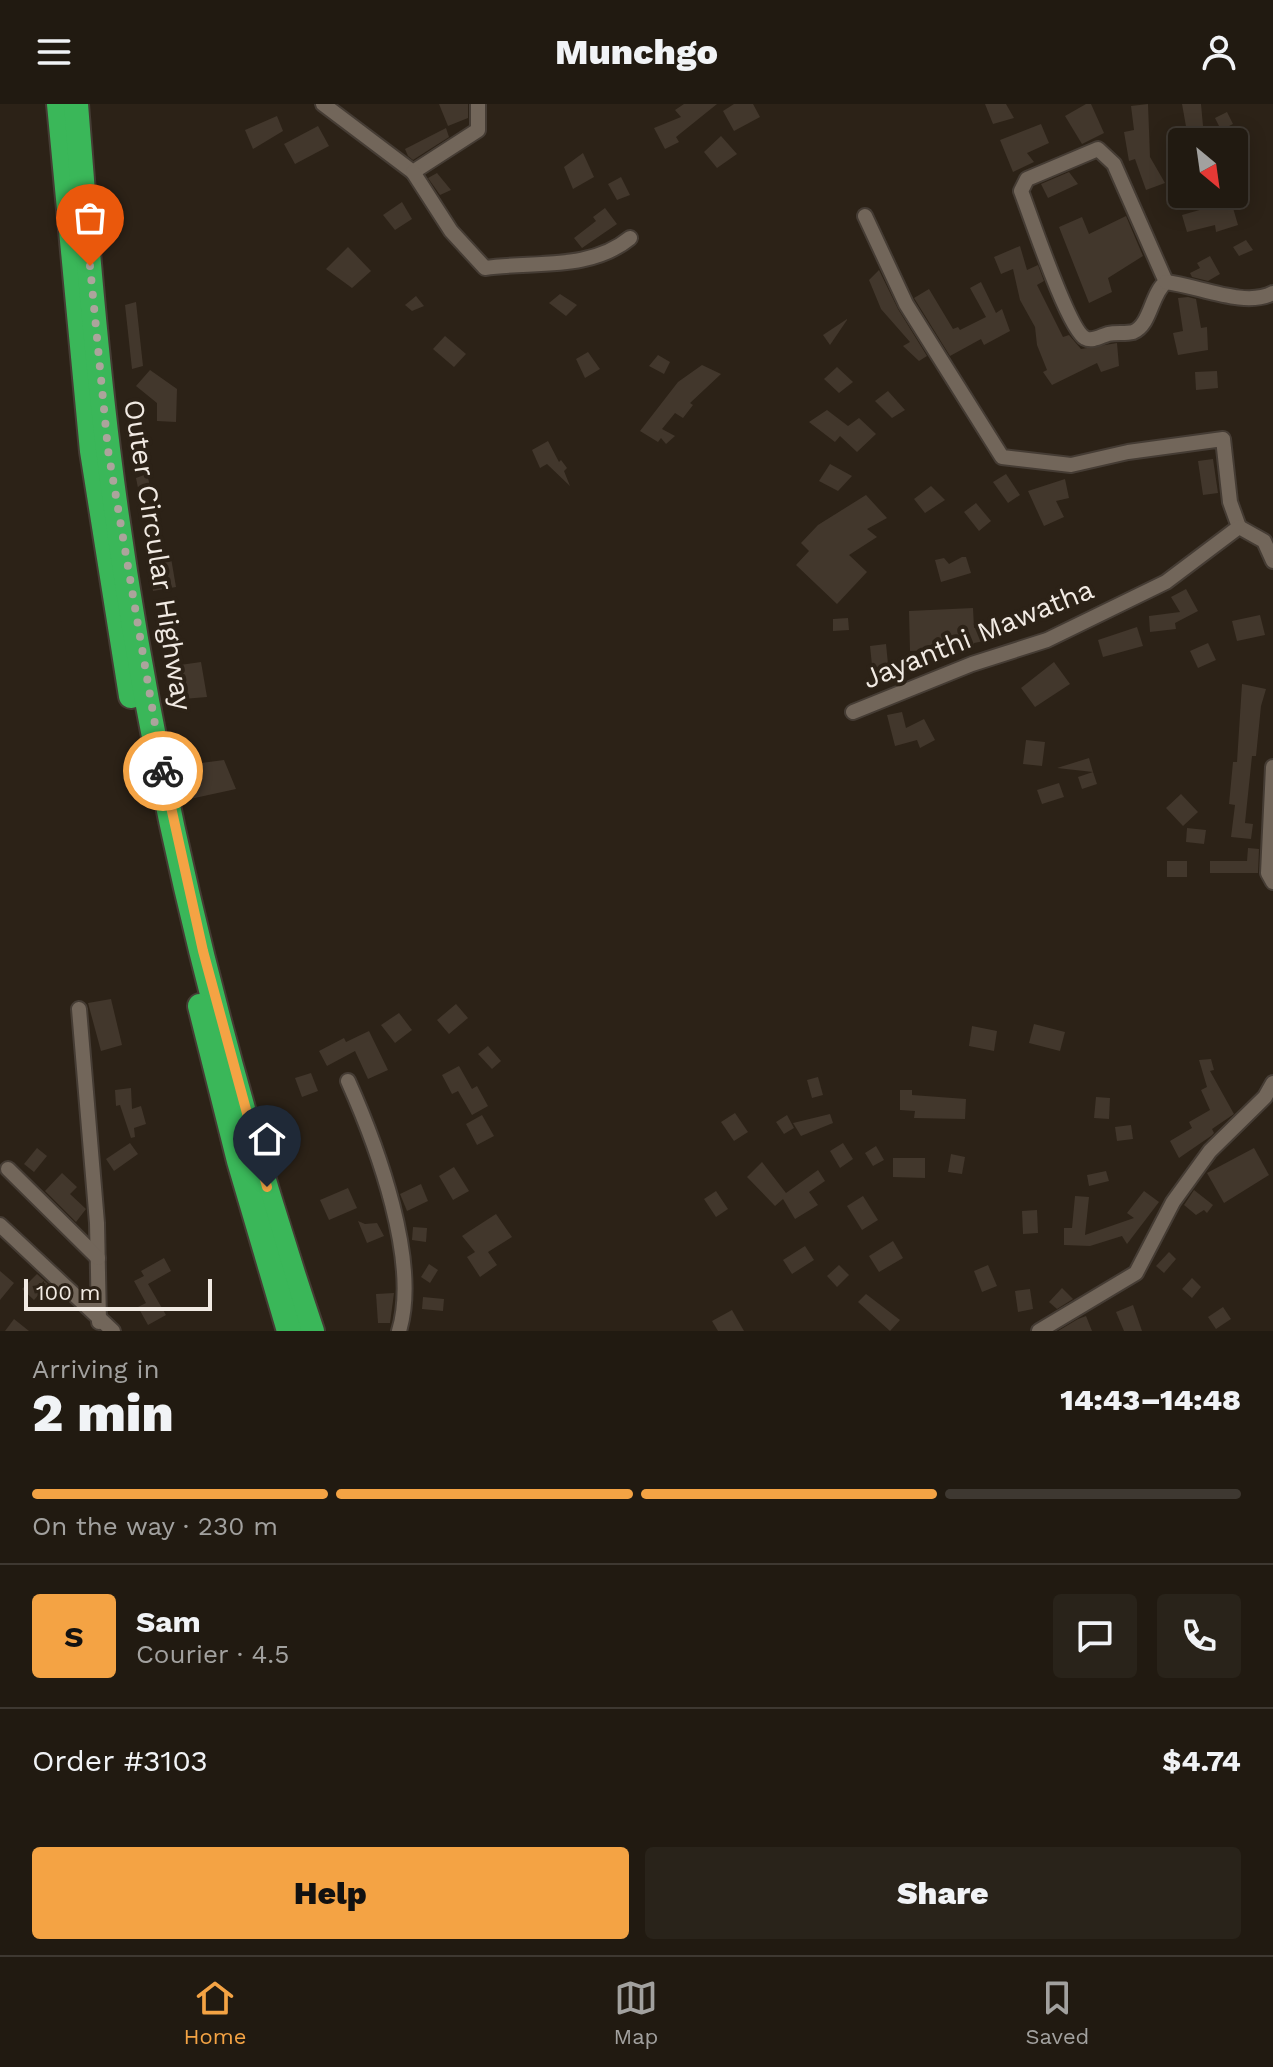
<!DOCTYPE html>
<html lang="en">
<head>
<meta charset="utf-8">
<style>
	:root { --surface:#211a11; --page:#29231a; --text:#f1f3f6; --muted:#a2a19f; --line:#3e3831; --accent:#f4a344 }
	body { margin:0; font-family:"Work Sans",sans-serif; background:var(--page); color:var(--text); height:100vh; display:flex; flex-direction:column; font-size:30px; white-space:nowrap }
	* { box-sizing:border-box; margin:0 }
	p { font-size:26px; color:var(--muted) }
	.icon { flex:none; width:44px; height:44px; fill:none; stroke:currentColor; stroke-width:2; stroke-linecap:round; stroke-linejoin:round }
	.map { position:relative; height:1227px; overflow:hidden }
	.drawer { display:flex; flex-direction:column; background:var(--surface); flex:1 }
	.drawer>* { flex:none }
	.needle { width:52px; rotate:151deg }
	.controls { position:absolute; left:1168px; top:24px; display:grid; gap:16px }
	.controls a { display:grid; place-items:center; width:80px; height:80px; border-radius:8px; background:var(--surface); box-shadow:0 4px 20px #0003,0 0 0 2px var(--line); font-size:40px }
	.scale { position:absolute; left:24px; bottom:20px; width:188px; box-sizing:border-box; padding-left:8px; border:4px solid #f1eae3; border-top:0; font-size:22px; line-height:28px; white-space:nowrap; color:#f1eae3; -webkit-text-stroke:6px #2c2217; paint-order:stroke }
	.pin { position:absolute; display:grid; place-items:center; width:68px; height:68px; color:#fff; margin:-82px -34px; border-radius:50% 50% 50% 0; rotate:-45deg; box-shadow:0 0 8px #0007 }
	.pin .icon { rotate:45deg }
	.courier { position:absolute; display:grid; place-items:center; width:80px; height:80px; margin:-40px; border:6px solid #f4a344; border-radius:50%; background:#fff; color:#222; box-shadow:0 2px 10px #0007 }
	.headline em { font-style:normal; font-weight:800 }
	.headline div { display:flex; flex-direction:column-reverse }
	.headline { display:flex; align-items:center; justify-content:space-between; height:136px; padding:0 32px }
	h1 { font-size:52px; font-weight:800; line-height:60px }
	.bar { display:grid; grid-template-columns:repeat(4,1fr); gap:12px 8px; align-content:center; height:96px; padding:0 32px }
	.bar i { height:10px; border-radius:6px; background:var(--line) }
	.bar .active { background:var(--accent) }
	.bar p { grid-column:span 4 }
	.line { display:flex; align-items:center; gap:20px; padding:0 32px; border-top:2px solid var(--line) }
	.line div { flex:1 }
	.round { display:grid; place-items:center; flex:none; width:84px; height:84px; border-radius:8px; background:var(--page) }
	.cta { display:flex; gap:16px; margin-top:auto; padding:16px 32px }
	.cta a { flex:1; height:92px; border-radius:8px; background:var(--accent); color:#111; font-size:32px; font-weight:800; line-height:92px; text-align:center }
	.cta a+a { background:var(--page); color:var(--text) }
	header { display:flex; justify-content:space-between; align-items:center; height:104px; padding:0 32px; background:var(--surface); font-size:36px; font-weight:800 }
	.dock { display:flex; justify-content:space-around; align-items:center; height:112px; border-top:2px solid var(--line); background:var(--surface); font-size:22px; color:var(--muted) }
	.dock a { display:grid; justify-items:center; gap:4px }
	.dock .active { color:var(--accent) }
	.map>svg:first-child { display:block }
	.building { fill:#42372c }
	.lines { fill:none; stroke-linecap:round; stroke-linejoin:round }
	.minor-casing { stroke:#453c34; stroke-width:18 }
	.motorway-casing { stroke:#453c34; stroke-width:28 }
	.minor { stroke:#72665a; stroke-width:14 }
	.motorway { stroke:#3ab759; stroke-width:24 }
	.done { stroke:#aca49c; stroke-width:8; stroke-dasharray:0 14.4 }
	.route { stroke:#f4a344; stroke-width:10 }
	.labels { text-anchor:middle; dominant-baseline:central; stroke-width:8; stroke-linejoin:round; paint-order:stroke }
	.street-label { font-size:28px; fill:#f1eae3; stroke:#2c2217 }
</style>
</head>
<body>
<header><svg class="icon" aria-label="menu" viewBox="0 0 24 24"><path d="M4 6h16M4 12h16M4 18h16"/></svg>Munchgo<svg class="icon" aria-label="person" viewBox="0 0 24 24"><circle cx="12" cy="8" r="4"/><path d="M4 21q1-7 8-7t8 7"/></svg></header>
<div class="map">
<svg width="1273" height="1227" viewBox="0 0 1273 1227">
	<rect width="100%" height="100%" fill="#2c2217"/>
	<g class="building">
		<polygon points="439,0 468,0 468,14 448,22"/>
		<polygon points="684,0 717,0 676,33 679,38 665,45 654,24 681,13 675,6"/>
		<polygon points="734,0 753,0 760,13 734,27 723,7"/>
		<polygon points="985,0 1006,0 1014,14 993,20"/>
		<polygon points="1086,0 1091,0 1104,29 1082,40 1065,12"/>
		<polygon points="1148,0 1150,53 1165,79 1146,86 1135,55 1129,57 1124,28 1134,26 1131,2"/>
		<polygon points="1182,0 1201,0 1203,22 1187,28"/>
		<polygon points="1227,8 1233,20 1221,26 1215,14"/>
		<polygon points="277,12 283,27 253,45 245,26"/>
		<polygon points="1041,20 1049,39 1027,49 1034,58 1013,68 1000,36"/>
		<polygon points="318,22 329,42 295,60 284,40"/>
		<polygon points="446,24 449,33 413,56 408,52 405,45"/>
		<polygon points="721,32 737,50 717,64 704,48"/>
		<polygon points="583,49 594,73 573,85 564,63"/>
		<polygon points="1069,68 1078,80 1048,94 1041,80"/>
		<polygon points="437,69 451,86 440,91 428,74"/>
		<polygon points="621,73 630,91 617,96 608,80"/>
		<polygon points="1231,97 1238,121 1216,128 1215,121 1187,128 1182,111"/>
		<polygon points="402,98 412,115 395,126 383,111"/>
		<polygon points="605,104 617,120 582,144 574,134 596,117 593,113"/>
		<polygon points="1126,112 1143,152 1108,174 1112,188 1089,199 1059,123 1082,113 1089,130"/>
		<polygon points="1246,136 1253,146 1239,152 1233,143"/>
		<polygon points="1020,142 1027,166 1038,161 1044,177 1037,181 1063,233 1069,231 1081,245 1117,239 1119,262 1101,268 1097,259 1052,281 1043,268 1047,266 1037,241 1035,223 1020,196 1013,165 1001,170 994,153"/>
		<polygon points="348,143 371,167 352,184 326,165"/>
		<polygon points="1210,152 1220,170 1208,177 1192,173 1190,169 1200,164 1197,159"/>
		<polygon points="879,166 898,205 927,252 919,257 903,242 910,238 881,205 869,176"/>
		<polygon points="981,178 996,209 1002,205 1010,227 984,241 981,235 950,252 914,194 929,185 953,225 958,223 960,226 986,213 970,184"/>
		<polygon points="560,190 577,201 566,212 549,199"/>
		<polygon points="416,192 424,202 412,207 405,201"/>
		<polygon points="1188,193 1196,195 1201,224 1207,223 1208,246 1178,251 1173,229 1183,227 1178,194"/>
		<polygon points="136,198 143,262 132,265 125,201"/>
		<polygon points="847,215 847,216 830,241 823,231"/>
		<polygon points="445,232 466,250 454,263 433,245"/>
		<polygon points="588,248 600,265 585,274 576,255"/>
		<polygon points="658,251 670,258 664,270 649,262"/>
		<polygon points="702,261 721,270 690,299 693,301 683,314 675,309 662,325 675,332 666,340 661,334 658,338 640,327 678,278"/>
		<polygon points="837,263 853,278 839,289 824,275"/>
		<polygon points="150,266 177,285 176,318 157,317 157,299 136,282"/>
		<polygon points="1217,267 1218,284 1196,286 1195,268"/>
		<polygon points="888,287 905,306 892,314 875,297"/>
		<polygon points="827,306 848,322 859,314 876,330 857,348 840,332 835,338 809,318"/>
		<polygon points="548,337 559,358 561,356 567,364 564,367 570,382 547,360 540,364 532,346"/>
		<polygon points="1213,355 1218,389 1203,391 1198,357"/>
		<polygon points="830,360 852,372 838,387 819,377"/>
		<polygon points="147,370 151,386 139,389 136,374"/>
		<polygon points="1006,370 1020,391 1008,399 993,378"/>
		<polygon points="1065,375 1069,394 1056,397 1064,413 1044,422 1028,387"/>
		<polygon points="931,382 945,396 925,409 914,395"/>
		<polygon points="866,391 887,414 867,425 877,433 849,451 867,468 837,500 796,461 809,447 801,439 818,421"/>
		<polygon points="976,399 991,417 979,427 964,408"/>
		<polygon points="962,453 966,453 971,469 941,478 935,456 944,454 949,460"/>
		<polygon points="171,454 176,483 153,487 147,458"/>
		<polygon points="1186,485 1198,507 1175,519 1176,525 1150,528 1149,512 1180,508 1171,493"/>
		<polygon points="973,504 974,524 997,520 1000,534 974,539 974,544 910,547 909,507"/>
		<polygon points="1260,511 1265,531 1237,537 1232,517"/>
		<polygon points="848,514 849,526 833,527 833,515"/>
		<polygon points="1137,523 1143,542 1103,553 1098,536"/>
		<polygon points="1208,539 1216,556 1198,564 1190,547"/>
		<polygon points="886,540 889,570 873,571 870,542"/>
		<polygon points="179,558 180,561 201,558 207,593 171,596 168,578 173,578 166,564"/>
		<polygon points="1054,558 1070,580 1035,603 1021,584"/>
		<polygon points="1242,580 1266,585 1261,602 1256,652 1252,652 1245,719 1253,720 1251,735 1231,733 1235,701 1229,700 1233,658 1237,658"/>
		<polygon points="902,608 906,624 924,615 935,636 920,644 917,636 895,642 887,611"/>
		<polygon points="1026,636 1045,638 1042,662 1023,660"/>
		<polygon points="1089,654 1093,668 1057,664"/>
		<polygon points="224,656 236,685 190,695 186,661"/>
		<polygon points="1093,668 1097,680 1082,685 1078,673"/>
		<polygon points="1059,679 1064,693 1042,700 1037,686"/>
		<polygon points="1181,690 1198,708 1183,722 1166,704"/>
		<polygon points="1187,724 1206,726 1204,740 1186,738"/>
		<polygon points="1248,744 1259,745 1258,769 1210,769 1210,757 1247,757"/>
		<rect x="1167" y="757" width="20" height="16"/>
		<polygon points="111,895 122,941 101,947 88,899"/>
		<polygon points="456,900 468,914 449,930 437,916"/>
		<polygon points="399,909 412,926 395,939 381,921"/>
		<polygon points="1034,920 1065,928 1060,947 1029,939"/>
		<polygon points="972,922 997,927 994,947 969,942"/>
		<polygon points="369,927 388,966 368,975 355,947 327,962 319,947 344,934 346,938"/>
		<polygon points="488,942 501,957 492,965 478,950"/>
		<polygon points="1211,955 1214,966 1210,967 1234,1010 1212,1025 1214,1029 1211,1032 1179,1054 1170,1037 1192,1024 1189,1018 1210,1006 1201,986 1207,983 1199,956"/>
		<polygon points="459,962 472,985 477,982 488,1002 472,1011 458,987 452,990 442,971"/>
		<polygon points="311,969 318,987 302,993 295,974"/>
		<polygon points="818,973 823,991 812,994 807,976"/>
		<polygon points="131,984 132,1005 141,1002 146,1020 134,1024 135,1033 131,1034 120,1001 116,1002 115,986"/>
		<polygon points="900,986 912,986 912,991 966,995 965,1015 914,1014 915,1007 900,1006"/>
		<polygon points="1096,993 1110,994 1109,1015 1094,1014"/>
		<polygon points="735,1009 748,1028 734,1037 721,1018"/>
		<polygon points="830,1010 833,1019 801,1032 793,1019"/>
		<polygon points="482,1011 494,1032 477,1041 466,1020"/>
		<polygon points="787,1011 794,1024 784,1030 776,1018"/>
		<polygon points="1131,1021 1133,1035 1117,1037 1115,1023"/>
		<polygon points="130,1039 138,1050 114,1067 106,1055"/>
		<polygon points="843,1039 853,1055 840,1064 830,1047"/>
		<polygon points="876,1042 884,1056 873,1062 865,1049"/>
		<polygon points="37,1044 47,1052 34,1068 24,1060"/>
		<polygon points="1254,1044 1269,1071 1224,1099 1207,1069"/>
		<polygon points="951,1050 965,1053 962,1070 948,1068"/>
		<polygon points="893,1054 925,1054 925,1074 893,1073"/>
		<polygon points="762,1058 786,1089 818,1066 825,1077 809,1088 818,1101 795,1115 783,1095 775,1102 747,1073"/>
		<polygon points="454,1063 469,1087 453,1096 439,1072"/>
		<polygon points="1106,1067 1109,1077 1089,1082 1087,1071"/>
		<polygon points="62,1069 77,1083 70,1090 86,1105 76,1118 45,1087"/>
		<polygon points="421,1080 428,1097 407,1107 400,1090"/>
		<polygon points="348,1084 357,1104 329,1116 320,1096"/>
		<polygon points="1194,1086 1213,1101 1207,1109 1204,1106 1196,1111 1184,1101"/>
		<polygon points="716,1087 728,1105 716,1113 704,1095"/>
		<polygon points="1144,1087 1159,1098 1127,1140 1122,1132 1090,1142 1064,1141 1064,1124 1072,1124 1075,1092 1089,1093 1085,1131 1134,1114 1127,1109"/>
		<polygon points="863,1092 878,1116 862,1126 847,1102"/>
		<polygon points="1037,1106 1038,1129 1023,1130 1022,1107"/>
		<polygon points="496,1110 512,1133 488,1148 497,1161 480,1173 467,1153 475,1148 462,1132"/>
		<polygon points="358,1117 365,1120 377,1119 384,1132 367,1139"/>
		<polygon points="413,1123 427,1124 426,1138 412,1136"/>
		<polygon points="893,1137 903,1154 879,1168 869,1152"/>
		<polygon points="805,1142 814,1156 792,1170 783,1156"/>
		<polygon points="1169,1148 1176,1155 1164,1169 1156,1162"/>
		<polygon points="164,1154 171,1167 148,1180 166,1211 148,1221 138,1203 146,1199 134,1177 144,1172 141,1167"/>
		<polygon points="429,1160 438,1166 430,1179 421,1173"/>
		<polygon points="839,1161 849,1171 837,1183 827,1172"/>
		<polygon points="988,1161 997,1182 982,1188 974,1167"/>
		<polygon points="0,1167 14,1179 0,1196"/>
		<polygon points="37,1170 48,1180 34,1196 22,1185"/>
		<polygon points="1192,1174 1201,1183 1192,1194 1182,1185"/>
		<polygon points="1062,1184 1073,1195 1057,1205 1049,1198"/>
		<polygon points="1030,1185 1033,1205 1018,1208 1015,1187"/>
		<polygon points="394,1189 390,1219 378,1219 376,1190"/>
		<polygon points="866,1190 900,1216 890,1227 858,1198"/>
		<polygon points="423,1193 444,1195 443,1207 422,1205"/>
		<polygon points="1133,1201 1142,1227 1124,1227 1116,1208"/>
		<polygon points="1223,1203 1231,1215 1216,1225 1208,1213"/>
		<polygon points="732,1206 744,1227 718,1227 712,1217"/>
		<polygon points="1086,1212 1092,1227 1058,1227 1078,1215"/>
		<polygon points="14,1215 29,1227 5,1227"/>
	</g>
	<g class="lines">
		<g class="minor-casing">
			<g id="minor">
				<polyline points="323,0 413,68 478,26 478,0"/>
				<path d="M1098,45L1114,60L1166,178C1151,189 1151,221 1133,228C1125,230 1116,228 1108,230C1101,232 1092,238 1085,234C1068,225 1030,110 1021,87L1027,75Z"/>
				<path d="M413,68L451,127L485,164C534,157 590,167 630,134"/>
				<polyline points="865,112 906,200 1002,353 1071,361 1128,348 1223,335 1230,398 1239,423"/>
				<path d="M1166,178C1199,182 1245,204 1273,189"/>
				<polyline points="853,608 972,560 1047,536 1166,478 1239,423 1264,437 1273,457"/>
				<polyline points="1273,663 1268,769 1273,778"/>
				<polyline points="79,905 97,1119 99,1218"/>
				<path d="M348,977C377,1042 420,1158 399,1227"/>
				<polyline points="8,1065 98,1154"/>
				<polyline points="0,1121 113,1227"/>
				<polyline points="1039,1227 1136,1169 1173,1098 1210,1047 1265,993 1273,979"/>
			</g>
		</g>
		<g class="motorway-casing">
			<g id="motorway">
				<polyline points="59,0 92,347 131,592"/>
				<path d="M76,0C85,115 94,230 108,345C145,643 216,942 312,1227"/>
				<polyline points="200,902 239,1057 289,1227"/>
			</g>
		</g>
		<use href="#minor" class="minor"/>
		<use href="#motorway" class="motorway"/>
	</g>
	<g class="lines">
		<polyline class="done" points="90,162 108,346 163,667"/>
		<polyline class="route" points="163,667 203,847 267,1083"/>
	</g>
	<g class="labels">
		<g class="street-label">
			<text transform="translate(158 451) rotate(81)">Outer Circular Highway</text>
			<text transform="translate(978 530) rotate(-22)">Jayanthi Mawatha</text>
		</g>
	</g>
</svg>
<div class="controls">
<a><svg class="needle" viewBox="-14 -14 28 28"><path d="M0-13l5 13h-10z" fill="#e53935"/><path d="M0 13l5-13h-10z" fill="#a2a19f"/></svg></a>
</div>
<div class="scale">100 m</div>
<div class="pin" style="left:90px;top:162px;background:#ea580c"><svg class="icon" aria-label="bag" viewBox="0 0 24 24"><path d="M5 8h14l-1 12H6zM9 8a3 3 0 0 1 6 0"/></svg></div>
<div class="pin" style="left:267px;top:1083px;background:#1f2937"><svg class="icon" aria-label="home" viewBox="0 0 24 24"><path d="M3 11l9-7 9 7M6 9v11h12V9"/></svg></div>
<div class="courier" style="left:163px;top:667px"><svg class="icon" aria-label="bike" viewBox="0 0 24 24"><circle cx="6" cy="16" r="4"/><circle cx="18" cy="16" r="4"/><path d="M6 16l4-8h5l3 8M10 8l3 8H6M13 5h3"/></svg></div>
</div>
<section class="drawer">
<div class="headline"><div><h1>2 min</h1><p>Arriving in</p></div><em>14:43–14:48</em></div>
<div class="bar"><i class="active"></i><i class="active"></i><i class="active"></i><i></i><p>On the way · 230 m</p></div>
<div class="line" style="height:144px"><b class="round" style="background:var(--accent);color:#111">S</b><div><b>Sam</b><p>Courier · 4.5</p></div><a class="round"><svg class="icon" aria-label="chat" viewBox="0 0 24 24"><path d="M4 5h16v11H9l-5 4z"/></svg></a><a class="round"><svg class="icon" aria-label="phone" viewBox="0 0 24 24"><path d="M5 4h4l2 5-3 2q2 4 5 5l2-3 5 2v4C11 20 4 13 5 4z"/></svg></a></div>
<div class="line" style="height:104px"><div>Order #3103</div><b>$4.74</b></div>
<div class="cta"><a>Help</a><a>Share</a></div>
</section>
<nav class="dock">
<a class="active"><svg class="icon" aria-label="home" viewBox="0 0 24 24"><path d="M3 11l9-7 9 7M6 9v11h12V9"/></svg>Home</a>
<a><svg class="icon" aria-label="map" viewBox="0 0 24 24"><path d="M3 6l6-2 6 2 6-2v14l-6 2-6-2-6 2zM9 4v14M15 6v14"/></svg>Map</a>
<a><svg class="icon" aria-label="saved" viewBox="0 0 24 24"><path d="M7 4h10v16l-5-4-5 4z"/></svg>Saved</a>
</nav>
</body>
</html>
